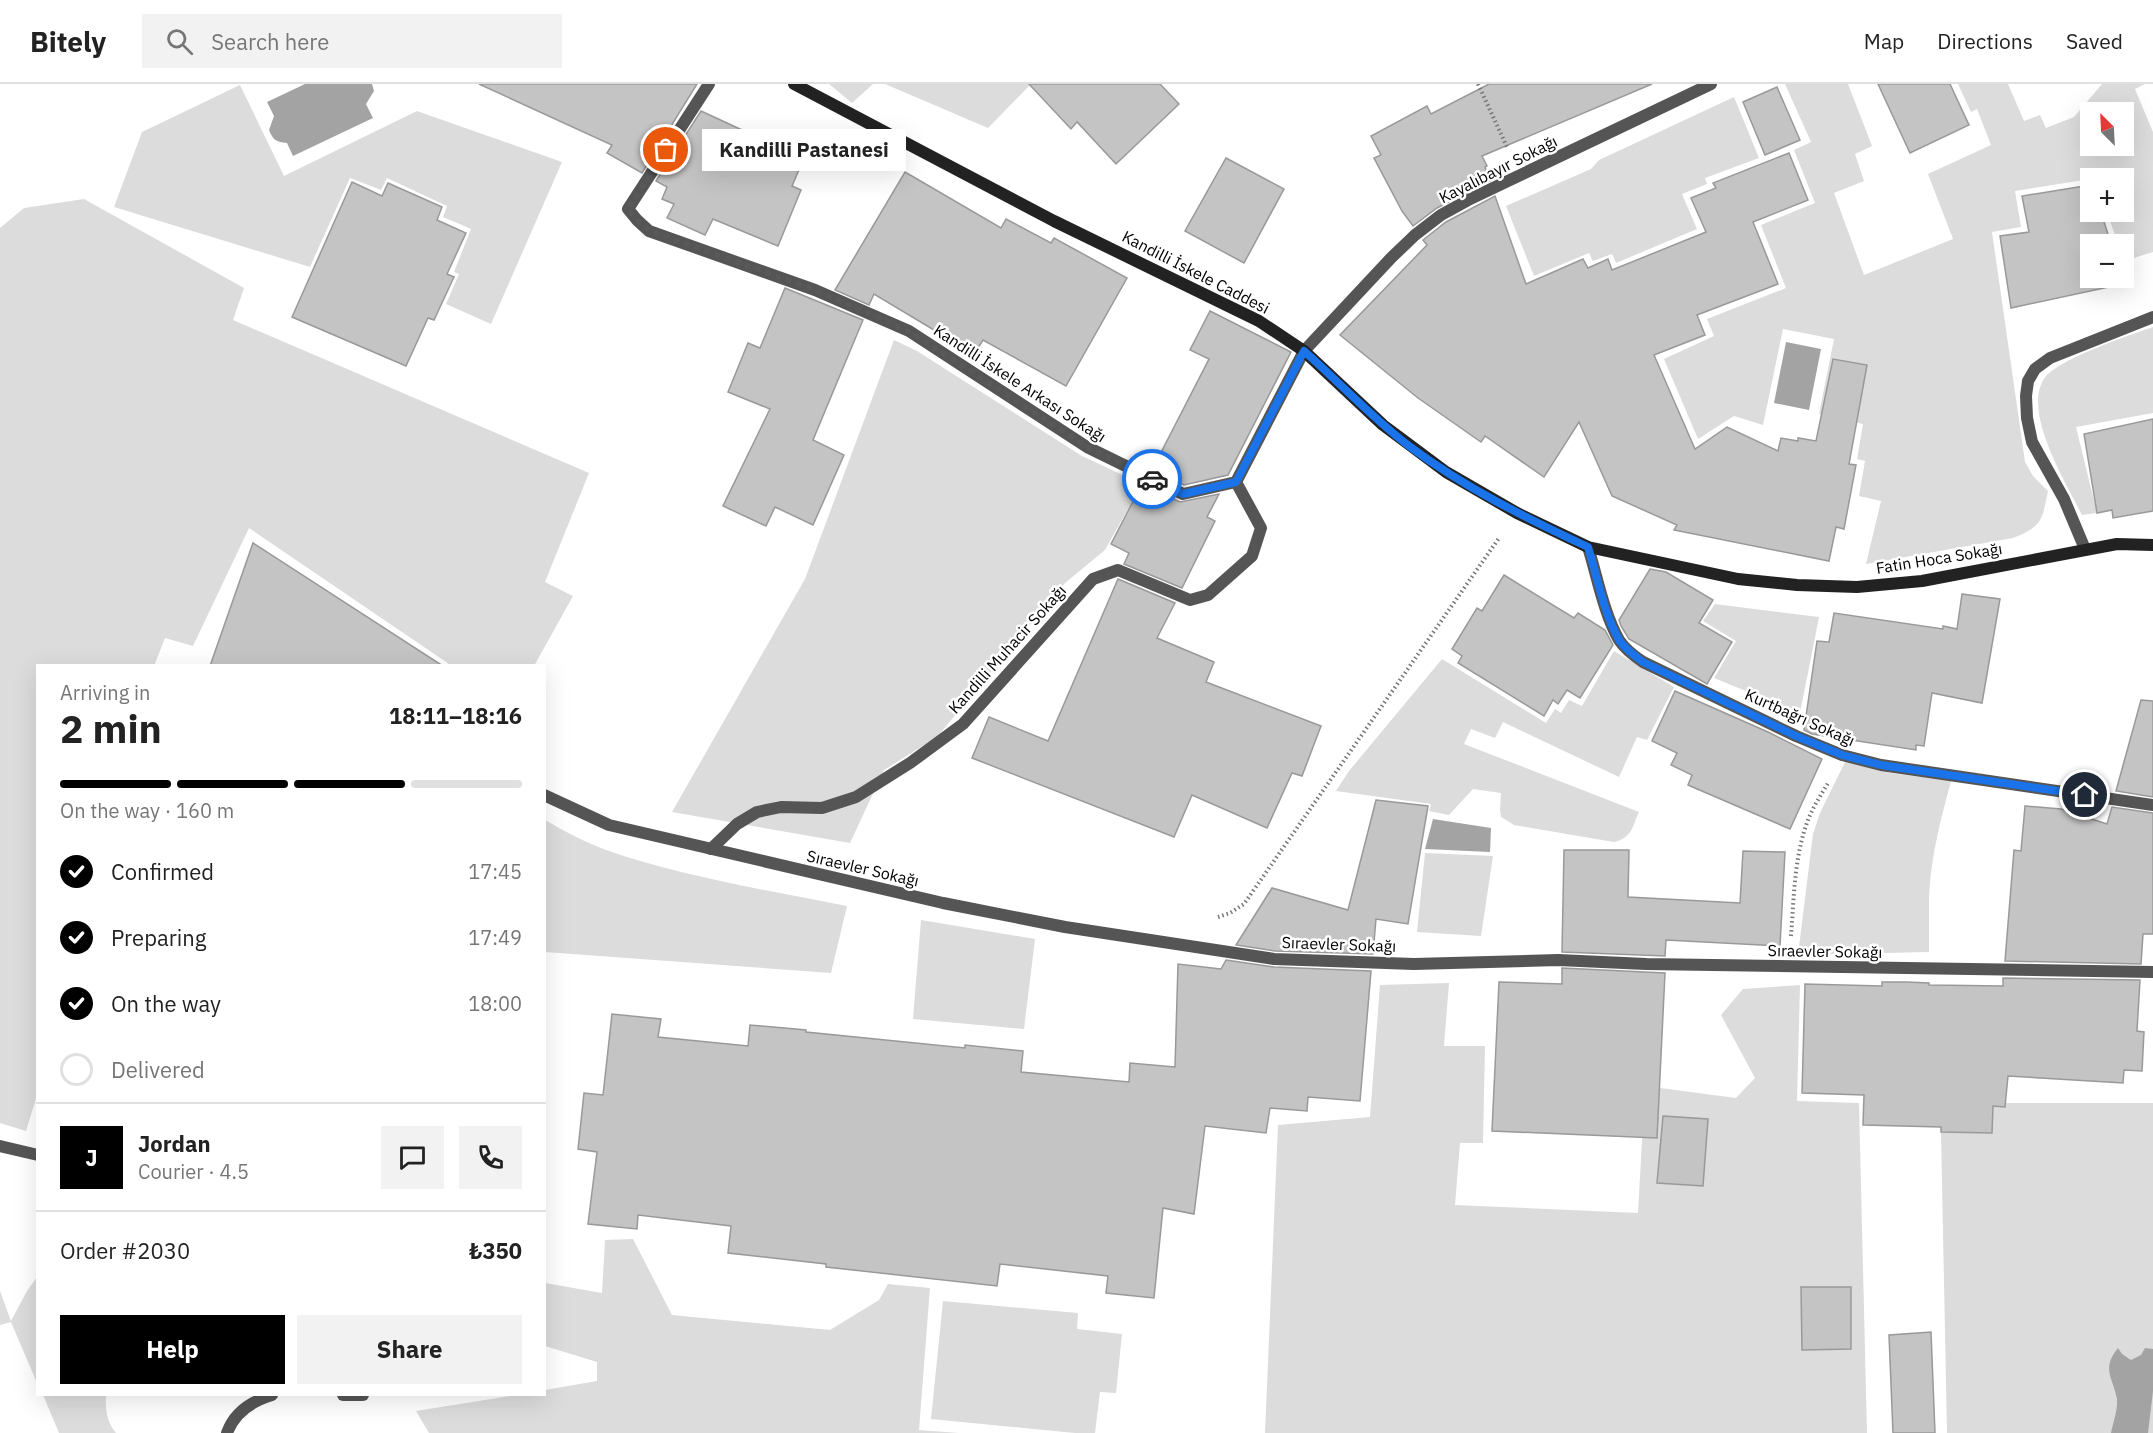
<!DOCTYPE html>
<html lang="en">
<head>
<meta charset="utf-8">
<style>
	:root { --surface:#fff; --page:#f2f2f2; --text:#222; --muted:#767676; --line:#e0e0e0; --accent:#000 }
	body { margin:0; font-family:"IBM Plex Sans",sans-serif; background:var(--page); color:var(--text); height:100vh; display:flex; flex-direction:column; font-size:22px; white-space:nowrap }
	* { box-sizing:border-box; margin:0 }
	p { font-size:20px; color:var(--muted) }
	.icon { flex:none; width:33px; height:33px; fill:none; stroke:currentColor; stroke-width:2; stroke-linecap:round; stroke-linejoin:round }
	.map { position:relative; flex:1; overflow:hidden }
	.side { position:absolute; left:36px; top:580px; width:510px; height:732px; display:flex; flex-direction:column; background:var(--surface); border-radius:0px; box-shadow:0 6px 24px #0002 }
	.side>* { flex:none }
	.needle { width:39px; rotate:336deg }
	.controls { position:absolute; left:2080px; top:18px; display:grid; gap:12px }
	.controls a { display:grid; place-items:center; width:54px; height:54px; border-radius:0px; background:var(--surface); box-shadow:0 6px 24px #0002; font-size:30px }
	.pin { position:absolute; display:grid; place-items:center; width:51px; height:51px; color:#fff; margin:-26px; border:3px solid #fff; border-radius:50%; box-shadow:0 2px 6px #0007 }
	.courier { position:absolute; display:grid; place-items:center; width:60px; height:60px; margin:-30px; border:4px solid #1a73e8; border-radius:50%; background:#fff; color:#222; box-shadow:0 2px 8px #0007 }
	.bubble { position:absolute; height:42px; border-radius:0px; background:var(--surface); box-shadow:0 6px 24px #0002; font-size:20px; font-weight:800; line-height:42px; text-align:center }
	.overview em { font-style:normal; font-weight:800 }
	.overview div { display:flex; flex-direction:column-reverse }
	.overview { display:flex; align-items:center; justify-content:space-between; height:102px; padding:0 24px }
	h1 { font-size:39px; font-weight:800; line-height:45px }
	.bar { display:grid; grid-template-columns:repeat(4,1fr); gap:9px 6px; align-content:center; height:72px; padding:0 24px }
	.bar i { height:8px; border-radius:4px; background:var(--line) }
	.bar .on { background:var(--accent) }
	.bar p { grid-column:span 4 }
	.line { display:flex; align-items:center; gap:15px; padding:0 24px; border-top:2px solid var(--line) }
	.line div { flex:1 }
	.round { display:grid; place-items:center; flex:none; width:63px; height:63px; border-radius:0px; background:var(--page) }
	ol { padding:0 24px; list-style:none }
	li { display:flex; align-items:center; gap:18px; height:66px }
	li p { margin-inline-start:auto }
	li .icon { padding:6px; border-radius:50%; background:var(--accent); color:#fff; stroke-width:4 }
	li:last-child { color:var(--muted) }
	li i { width:33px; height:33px; border:3px solid var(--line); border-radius:50% }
	.cta { display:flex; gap:12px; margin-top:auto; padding:12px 24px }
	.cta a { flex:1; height:69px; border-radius:0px; background:var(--accent); color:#fff; font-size:24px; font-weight:800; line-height:69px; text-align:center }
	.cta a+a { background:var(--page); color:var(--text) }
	header { display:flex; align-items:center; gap:36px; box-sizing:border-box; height:84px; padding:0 30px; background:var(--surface); border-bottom:2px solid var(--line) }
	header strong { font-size:28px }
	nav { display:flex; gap:33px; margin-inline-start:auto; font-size:21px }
	.search { width:420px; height:54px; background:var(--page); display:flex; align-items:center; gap:15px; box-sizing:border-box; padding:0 21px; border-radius:0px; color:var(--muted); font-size:22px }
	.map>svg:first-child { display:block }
	.green { fill:#dcdcdc; fill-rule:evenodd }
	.water { fill:#a3a3a3 }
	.building { fill:#c4c4c4; stroke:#999; stroke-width:1.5 }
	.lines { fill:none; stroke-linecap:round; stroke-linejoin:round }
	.path { stroke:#777; stroke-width:4; stroke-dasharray:1.5 3; stroke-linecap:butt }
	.street { stroke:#555; stroke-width:12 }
	.secondary { stroke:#222; stroke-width:12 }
	.done { stroke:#595959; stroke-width:6; stroke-dasharray:0 10.8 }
	.route { stroke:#1a73e8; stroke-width:8 }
	.labels { text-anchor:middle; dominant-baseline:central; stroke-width:5; stroke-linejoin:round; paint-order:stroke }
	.street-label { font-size:16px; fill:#000; stroke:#fff }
</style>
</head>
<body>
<header>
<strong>Bitely</strong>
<div class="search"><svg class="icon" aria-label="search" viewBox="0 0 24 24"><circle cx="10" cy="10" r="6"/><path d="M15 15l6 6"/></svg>Search here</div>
<nav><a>Map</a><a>Directions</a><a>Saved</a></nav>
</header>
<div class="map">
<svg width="2153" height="1349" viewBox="0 0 2153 1349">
	<rect width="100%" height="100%" fill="#fff"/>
	<g class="green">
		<polygon points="829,0 873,0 852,19"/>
		<polygon points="885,0 1031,0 988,44"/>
		<path d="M1785,0H1848L1872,62L1855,70L1864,97L1834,109L1864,191L1953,155L1928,90L1991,61L1977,25L1971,28L1958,0H2008L2024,37L2040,31L2046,44L2074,33L2102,0H2145L2135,5L2153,48V168L2124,177V160H2118L2107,128H2124V94H2096L2015,107L2021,143L1992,148L2025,378L2033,392L2048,407C2042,436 2043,442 2013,454L1866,480L1881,417L1859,412L1865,377L1857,375L1863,340L1819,330L1834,255L1783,245L1763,341L1734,332L1698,355L1664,275L1714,252L1707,235L1786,204L1761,141L1815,119L1794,66L1811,58ZM2091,28H2124V62H2091Z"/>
		<polygon points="240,1 284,92 417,27 562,78 491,240 446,220 459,190 454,188 471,145 443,133 447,122 387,94 381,106 350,94 310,183 114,123 142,48"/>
		<polygon points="1734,13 1759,74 1705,94 1707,100 1682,110 1697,145 1616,179 1612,170 1593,177 1589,169 1534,192 1506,122 1591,85 1599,76"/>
		<polygon points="84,115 244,204 233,236 589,389 545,498 573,512 534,582 452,582 249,444 193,562 165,554 154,582 38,582 38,1008 26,1047 0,1039 0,144 24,124"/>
		<path d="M2153,243V329L2076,343L2097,429L2082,431C2067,400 2017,321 2048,290C2068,272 2127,252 2153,243Z"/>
		<polygon points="894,256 917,267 1082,372 1142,400 1105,466 1065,499 937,653 884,686 850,759 672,728 805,495"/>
		<polygon points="1715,520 1819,533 1800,629 1714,594 1736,557 1703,537"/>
		<path d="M1614,567L1674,603L1647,656L1637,653L1619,693L1503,638L1495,654L1471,645L1464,660L1639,728C1632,743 1632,754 1614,758L1514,741L1501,733L1500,726L1501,709L1473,705L1449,731L1429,727L1431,720L1336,707L1349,687L1442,575L1546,639L1555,625L1561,629L1569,616L1582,622Z"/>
		<path d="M1845,678L1890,689L1951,697C1941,734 1931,772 1929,811C1929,830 1929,849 1929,868L1798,871L1813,750L1820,729Z"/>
		<path d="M545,736C564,747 585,758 606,766C684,793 767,806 847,822L831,889L545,868Z"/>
		<polygon points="1425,769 1493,772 1481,852 1417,848"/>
		<polygon points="921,836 1035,855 1024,945 913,935"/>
		<polygon points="1449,899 1444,962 1485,962 1483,1059 1460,1059 1455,1121 1638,1129 1645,1002 1736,1014 1755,994 1721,931 1743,905 1800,901 1797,1017 1859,1019 1867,1349 1265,1349 1278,1041 1370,1033 1380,901"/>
		<polygon points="2005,1019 2153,1019 2153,1349 1947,1349 1941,1048 1992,1049 1993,1022"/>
		<polygon points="633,1155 672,1231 830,1246 879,1216 888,1200 930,1204 919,1346 959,1349 429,1349 416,1327 516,1311 544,1311 545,1306 597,1297 597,1278 545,1262 545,1199 602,1209 605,1156"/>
		<polygon points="37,1193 37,1299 11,1238 0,1241 0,1207 11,1237 27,1207"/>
		<polygon points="943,1217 1078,1229 1077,1245 1122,1250 1116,1309 1100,1308 1095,1349 1075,1349 931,1335"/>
		<path d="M43,1311H106C105,1324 107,1339 116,1349H59Z"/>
	</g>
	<g class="water">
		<path d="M305,0H372L374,7L366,20L373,34L293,72L287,59C276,58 273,56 269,46L274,32L267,18Z"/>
		<polygon points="1786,258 1821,265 1809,326 1774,319"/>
		<polygon points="1433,735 1491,744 1490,768 1425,765"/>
		<path d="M2118,1264L2122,1270L2131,1276L2141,1271L2145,1264L2153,1265V1307L2148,1349H2111C2113,1339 2118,1325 2117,1315C2113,1293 2101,1285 2118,1264Z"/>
	</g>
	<g class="building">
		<polygon points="479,0 697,0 642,89 607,69 612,61"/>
		<polygon points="1029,0 1160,0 1179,20 1116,80 1077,38 1071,45"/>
		<polygon points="1489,0 1652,0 1482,72 1487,82 1485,83 1490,97 1437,124 1413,142 1402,127 1374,74 1381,71 1371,52 1427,22 1431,30"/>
		<polygon points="1878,0 1950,0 1969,41 1910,69"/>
		<polygon points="1777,3 1800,56 1765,71 1743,18"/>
		<polygon points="701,27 766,57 770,48 808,65 792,102 801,106 778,162 713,135 705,151 667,134 674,120 662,115 667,103 656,97"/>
		<polygon points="1789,69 1808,116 1753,138 1778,200 1697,231 1705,251 1654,271 1695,365 1727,343 1778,367 1781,354 1798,357 1798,354 1816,357 1833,275 1867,281 1849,380 1856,381 1844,445 1836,443 1829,477 1674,446 1677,441 1612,412 1579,338 1544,393 1485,352 1481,358 1418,314 1340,251 1427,161 1423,156 1446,138 1495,112 1526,200 1583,175 1588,184 1608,175 1612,186 1706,148 1691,114 1716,104 1713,99"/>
		<polygon points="1226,74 1284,105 1244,179 1185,147"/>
		<polygon points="905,88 1001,144 1006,135 1051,159 1054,154 1127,194 1066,302 983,256 973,272 949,255 874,210 869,221 835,206"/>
		<polygon points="352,98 382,112 388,99 442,123 437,136 466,149 447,190 454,193 434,236 428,234 406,282 292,233"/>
		<polygon points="2091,101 2091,128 2101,128 2111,160 2091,160 2091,194 2121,194 2123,200 2011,224 2000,152 2029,148 2022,112"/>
		<polygon points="785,204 863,236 813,356 844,371 813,441 775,423 766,442 723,422 770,325 728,308 748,259 760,264"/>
		<polygon points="1210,227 1291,268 1228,391 1184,401 1152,386 1209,275 1190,266"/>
		<polygon points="2153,335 2153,427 2113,434 2112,426 2097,429 2084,350"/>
		<polygon points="1142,400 1180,418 1219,410 1207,433 1215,437 1182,504 1124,480 1129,469 1111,460"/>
		<polygon points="253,459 443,582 210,582"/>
		<polygon points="1650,485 1666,488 1713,516 1699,539 1732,558 1707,600 1629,555 1621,542 1619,536"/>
		<polygon points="1504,491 1574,534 1578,529 1605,546 1613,561 1580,614 1567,606 1558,620 1553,616 1544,632 1458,579 1462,572 1452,565 1477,524 1482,527"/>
		<polygon points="1118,495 1175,519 1157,554 1214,578 1206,598 1321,642 1302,692 1292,689 1267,744 1192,711 1174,753 972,674 989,633 1048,657"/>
		<polygon points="1962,510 2000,515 1982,619 1932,609 1924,662 1916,661 1916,666 1812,650 1804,646 1817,557 1829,558 1834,529 1943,545 1943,542 1957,545"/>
		<polygon points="1675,607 1768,648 1822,675 1790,745 1688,701 1692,691 1671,681 1677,669 1652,657"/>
		<polygon points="2141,616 2153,617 2153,713 2116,707"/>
		<polygon points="1376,716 1428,722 1408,840 1376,835 1373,870 1275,867 1236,861 1272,804 1348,826"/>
		<polygon points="2025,722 2061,725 2107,740 2112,723 2153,729 2153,850 2143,850 2141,880 2005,877 2014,766 2021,767"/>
		<polygon points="1564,766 1629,766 1628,813 1740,819 1743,767 1785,768 1780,862 1666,856 1665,872 1562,868"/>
		<polygon points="1226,876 1274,883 1371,887 1360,1017 1308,1013 1307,1027 1270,1024 1266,1049 1205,1042 1194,1130 1163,1124 1154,1214 1106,1209 1108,1192 1000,1180 997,1202 826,1183 826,1180 728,1169 731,1142 638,1131 637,1145 588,1140 597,1068 578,1065 584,1009 603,1011 612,930 661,935 658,953 748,962 750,941 806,946 806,948 965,964 965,961 1023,967 1021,988 1129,998 1130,979 1175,983 1178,880 1221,885"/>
		<polygon points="1562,884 1665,889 1657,1054 1492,1047 1499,898 1562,900"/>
		<polygon points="2003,894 2140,896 2137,947 2144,948 2142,987 2124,986 2123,999 2008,992 2005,1023 1993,1022 1992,1049 1941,1048 1941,1043 1863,1041 1864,1011 1802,1009 1805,900 1882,902 1882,898 1906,898 1929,899 1929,901 2003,902"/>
		<polygon points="1663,1032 1708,1035 1703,1102 1657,1099"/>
		<polygon points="1801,1203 1851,1203 1851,1265 1802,1266"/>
		<polygon points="1931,1248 1935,1349 1893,1349 1889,1251"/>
	</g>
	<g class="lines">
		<g class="path">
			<polyline points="1478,0 1507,63"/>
			<polyline points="1218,833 1230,829 1244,820 1499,454"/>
			<path d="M1791,852C1794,814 1794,773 1808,736C1813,723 1821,711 1828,699"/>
		</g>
		<g class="street">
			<polyline points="709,0 628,125 637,136 649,147 815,206 909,247 1087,363 1183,410 1236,398 1304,267 1392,173 1415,151 1441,131 1470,115 1711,0"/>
			<path d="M1588,463C1597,492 1604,530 1619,556C1625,565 1634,572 1643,578L1796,652L1842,671L1881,681L2153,721"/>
			<polyline points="2085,465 2064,415 2032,358 2027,334 2026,312 2028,297 2035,285 2050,274 2153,233"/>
			<polyline points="544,711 609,741 943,819 1065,843 1274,875 1414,880 1558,876 1646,880 2153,888"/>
			<polyline points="711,765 737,740 757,728 781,723 822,724 856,713 910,679 963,640 1093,495 1118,486 1190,516 1208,511 1252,472 1261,444 1236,398"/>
			<polyline points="0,1062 38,1071"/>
			<polyline points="343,1311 363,1311"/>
			<path d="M227,1349C234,1329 252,1317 272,1311"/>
		</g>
		<polyline class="secondary" points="794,0 1054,137 1259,237 1304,267 1383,341 1446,388 1517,429 1588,463 1738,495 1797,501 1857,503 1922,497 2117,460 2153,461"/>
	</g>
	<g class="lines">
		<polyline class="done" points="666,66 628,125 637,136 650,147 815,206 909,247 1087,363 1152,395"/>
		<path class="route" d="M1152,395L1183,410L1236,398L1304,267C1339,298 1372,334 1409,362C1465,404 1526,434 1588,463C1597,492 1604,530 1619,556C1625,565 1635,572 1643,578L1796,652L1842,671L1881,681L2085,711"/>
	</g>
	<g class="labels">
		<g class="street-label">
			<text transform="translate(1498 85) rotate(-27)">Kayalıbayır Sokağı</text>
			<text transform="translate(1196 188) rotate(27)">Kandilli İskele Caddesi</text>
			<text transform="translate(1020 299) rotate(33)">Kandilli İskele Arkası Sokağı</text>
			<text transform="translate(1939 474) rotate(-9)">Fatin Hoca Sokağı</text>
			<text transform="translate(1007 565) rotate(-48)">Kandilli Muhacir Sokağı</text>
			<text transform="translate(1800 633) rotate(24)">Kurtbağrı Sokağı</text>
			<text transform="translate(863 784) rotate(13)">Sıraevler Sokağı</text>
			<text transform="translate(1339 860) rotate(2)">Sıraevler Sokağı</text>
			<text transform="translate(1825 867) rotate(1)">Sıraevler Sokağı</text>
		</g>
	</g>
</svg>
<div class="controls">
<a><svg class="needle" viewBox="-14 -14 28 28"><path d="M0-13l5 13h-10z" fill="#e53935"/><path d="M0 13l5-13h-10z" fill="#767676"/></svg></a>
<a>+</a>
<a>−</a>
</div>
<div class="pin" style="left:666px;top:66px;background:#ea580c"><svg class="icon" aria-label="bag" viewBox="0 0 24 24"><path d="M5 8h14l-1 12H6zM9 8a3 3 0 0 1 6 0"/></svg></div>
<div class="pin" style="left:2085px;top:711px;background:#1f2937"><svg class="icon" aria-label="home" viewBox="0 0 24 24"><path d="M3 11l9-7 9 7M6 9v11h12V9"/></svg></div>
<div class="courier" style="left:1152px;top:395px"><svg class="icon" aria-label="car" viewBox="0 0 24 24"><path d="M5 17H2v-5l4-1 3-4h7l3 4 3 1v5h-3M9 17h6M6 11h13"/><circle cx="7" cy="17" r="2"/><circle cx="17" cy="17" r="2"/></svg></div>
<div class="bubble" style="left:702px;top:45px;width:204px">Kandilli Pastanesi</div>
<section class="side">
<div class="overview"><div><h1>2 min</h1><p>Arriving in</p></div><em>18:11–18:16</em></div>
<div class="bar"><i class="on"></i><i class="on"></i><i class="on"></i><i></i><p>On the way · 160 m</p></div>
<ol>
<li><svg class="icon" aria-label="check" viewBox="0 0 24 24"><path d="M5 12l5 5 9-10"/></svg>Confirmed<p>17:45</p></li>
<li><svg class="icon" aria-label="check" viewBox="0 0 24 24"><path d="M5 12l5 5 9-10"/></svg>Preparing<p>17:49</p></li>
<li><svg class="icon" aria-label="check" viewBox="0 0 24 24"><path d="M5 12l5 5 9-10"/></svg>On the way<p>18:00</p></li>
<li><i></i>Delivered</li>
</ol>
<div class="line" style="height:108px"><b class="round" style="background:var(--accent);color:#fff">J</b><div><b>Jordan</b><p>Courier · 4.5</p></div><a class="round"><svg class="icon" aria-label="chat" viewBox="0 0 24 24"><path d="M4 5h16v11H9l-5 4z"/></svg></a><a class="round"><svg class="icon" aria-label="phone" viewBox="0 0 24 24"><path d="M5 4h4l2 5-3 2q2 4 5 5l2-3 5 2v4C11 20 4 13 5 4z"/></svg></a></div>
<div class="line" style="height:78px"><div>Order #2030</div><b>₺350</b></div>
<div class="cta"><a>Help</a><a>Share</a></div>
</section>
</div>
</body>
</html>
